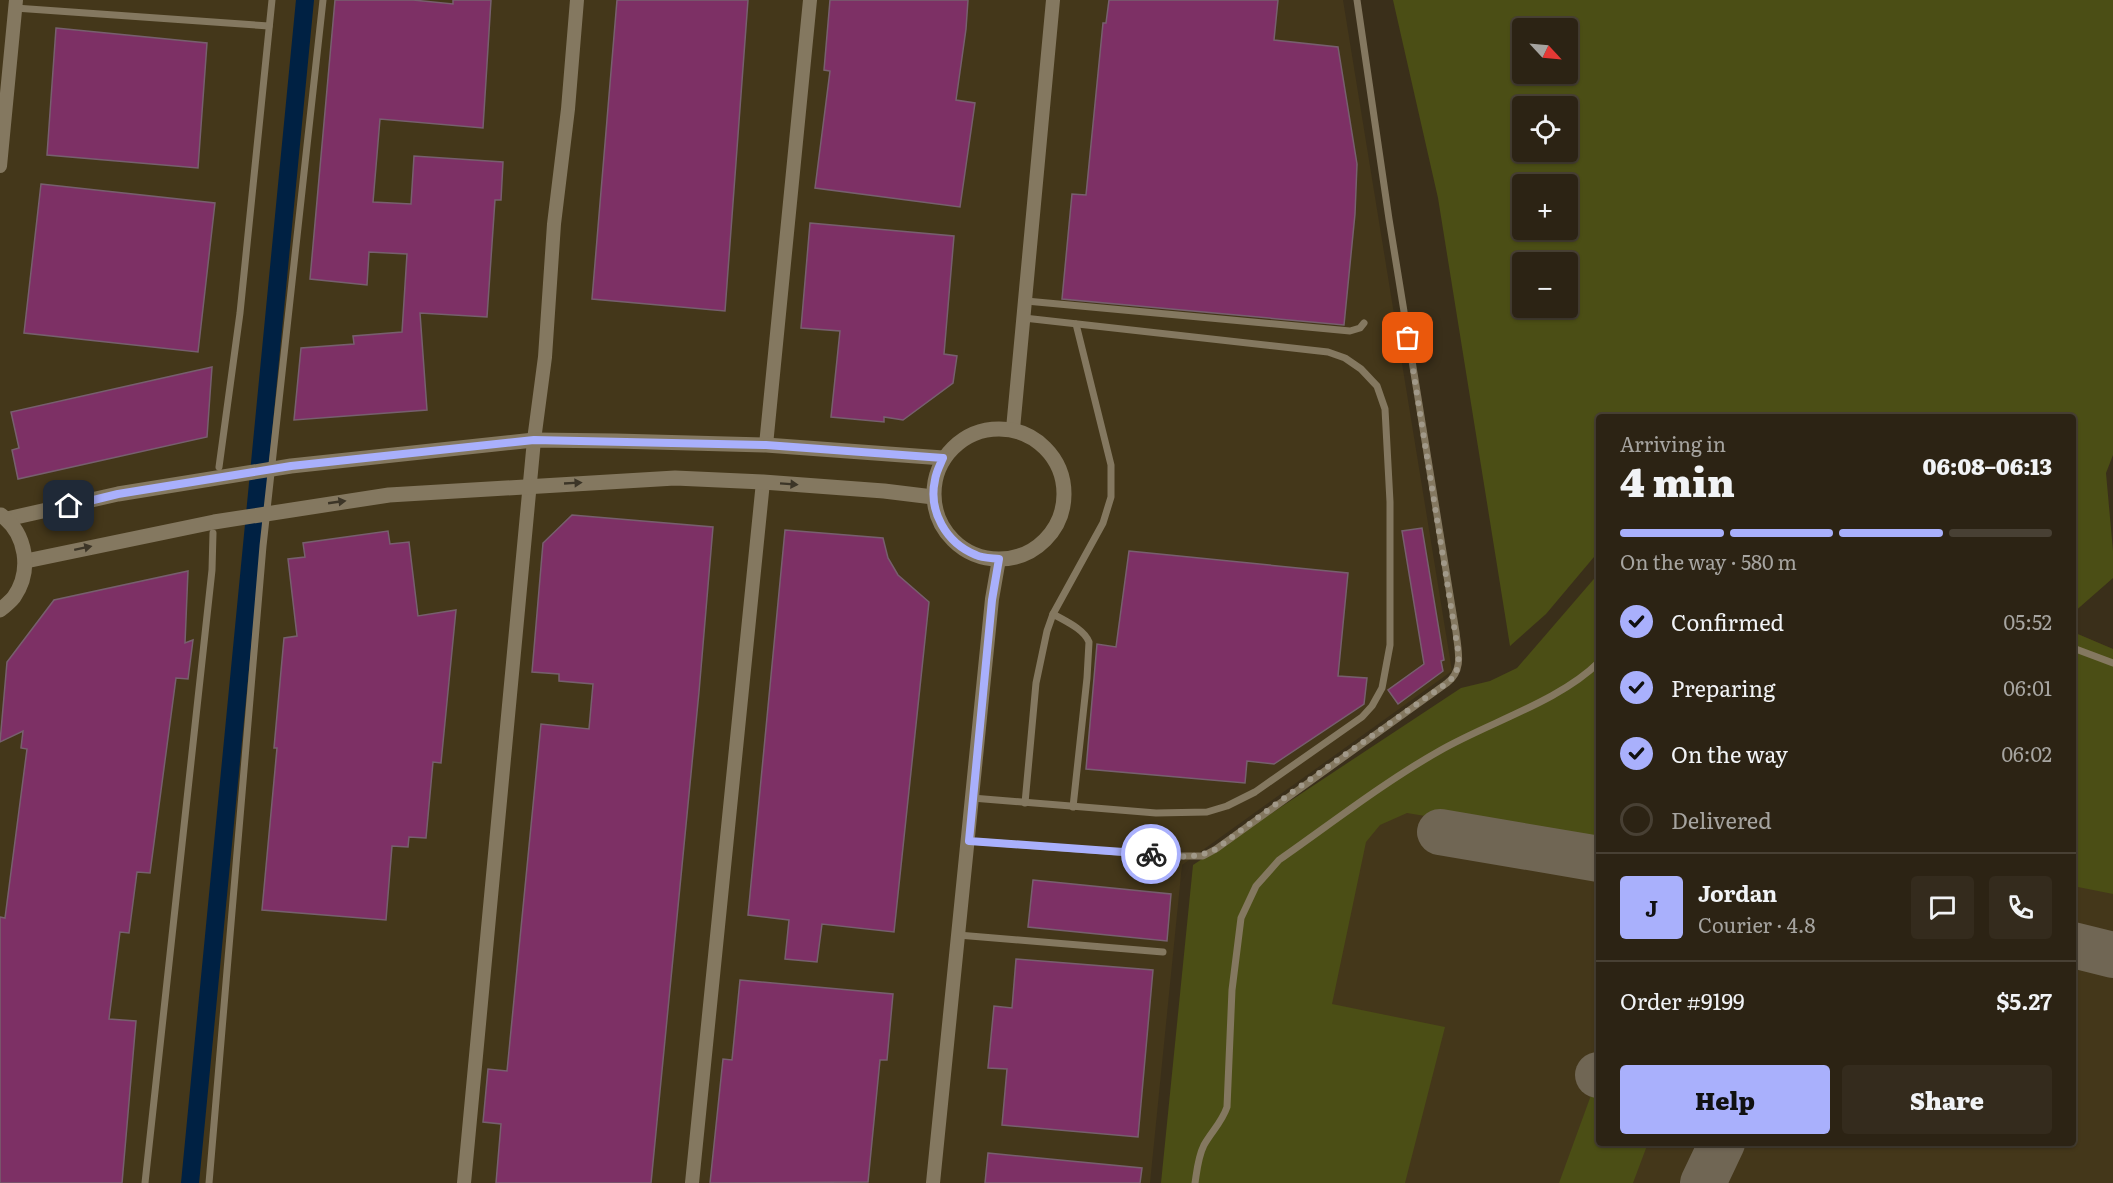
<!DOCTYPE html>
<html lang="en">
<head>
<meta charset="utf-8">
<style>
	:root { --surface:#2c2314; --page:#342b1d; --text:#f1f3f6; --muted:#a6a4a0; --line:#484034; --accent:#a9b0fc }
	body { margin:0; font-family:Literata,serif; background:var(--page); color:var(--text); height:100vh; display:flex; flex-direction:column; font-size:22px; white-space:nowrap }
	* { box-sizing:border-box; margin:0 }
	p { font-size:20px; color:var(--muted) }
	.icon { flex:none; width:33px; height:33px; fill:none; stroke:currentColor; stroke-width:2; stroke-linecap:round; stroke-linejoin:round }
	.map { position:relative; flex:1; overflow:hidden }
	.sheet { position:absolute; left:1596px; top:414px; width:480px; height:732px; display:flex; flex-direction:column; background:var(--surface); border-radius:6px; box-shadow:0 2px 4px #0004,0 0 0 2px var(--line) }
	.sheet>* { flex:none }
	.needle { width:39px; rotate:116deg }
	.fabs { position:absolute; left:1512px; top:18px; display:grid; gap:12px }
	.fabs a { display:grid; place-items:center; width:66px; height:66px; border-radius:6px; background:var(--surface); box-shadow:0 2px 4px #0004,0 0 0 2px var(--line); font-size:30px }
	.pin { position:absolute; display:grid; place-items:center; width:51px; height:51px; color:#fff; margin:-26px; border-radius:12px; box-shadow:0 3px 9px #0006 }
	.courier { position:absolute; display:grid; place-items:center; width:60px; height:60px; margin:-30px; border:4px solid #a9b0fc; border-radius:50%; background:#fff; color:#222; box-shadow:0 2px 8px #0007 }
	.headline em { font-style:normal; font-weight:800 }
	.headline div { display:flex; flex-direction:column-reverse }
	.headline { display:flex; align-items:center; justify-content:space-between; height:102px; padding:0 24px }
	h1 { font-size:39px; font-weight:800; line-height:45px }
	.bar { display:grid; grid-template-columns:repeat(4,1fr); gap:9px 6px; align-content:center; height:72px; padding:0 24px }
	.bar i { height:8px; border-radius:4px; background:var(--line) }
	.bar .current { background:var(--accent) }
	.bar p { grid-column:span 4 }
	.line { display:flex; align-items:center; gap:15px; padding:0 24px; border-top:2px solid var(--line) }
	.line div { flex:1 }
	.round { display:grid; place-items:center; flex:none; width:63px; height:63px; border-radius:6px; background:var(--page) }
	ol { padding:0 24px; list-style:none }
	li { display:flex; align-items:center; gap:18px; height:66px }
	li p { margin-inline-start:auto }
	li .icon { padding:6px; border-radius:50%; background:var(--accent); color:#111; stroke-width:4 }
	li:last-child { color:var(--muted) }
	li i { width:33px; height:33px; border:3px solid var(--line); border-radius:50% }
	.action { display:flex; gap:12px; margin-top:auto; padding:12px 24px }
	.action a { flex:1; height:69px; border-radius:6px; background:var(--accent); color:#111; font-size:24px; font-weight:800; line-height:69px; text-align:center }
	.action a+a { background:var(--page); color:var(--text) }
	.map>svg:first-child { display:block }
	.built { fill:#44371a }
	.green { fill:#4b4e15; fill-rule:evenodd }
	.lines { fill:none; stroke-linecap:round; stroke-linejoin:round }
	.canal { stroke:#002143; stroke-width:18 }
	.taxiway { stroke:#706654; stroke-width:46 }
	.building { fill:#7d3065; stroke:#775f6e; stroke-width:1.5 }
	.service { stroke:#847860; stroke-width:7 }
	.minor { stroke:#847860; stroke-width:14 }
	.tertiary { stroke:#847860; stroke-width:15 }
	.oneway { fill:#3c3527 }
	.done { stroke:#a19989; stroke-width:6; stroke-dasharray:0 10.8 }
	.route { stroke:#a9b0fc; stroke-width:8 }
</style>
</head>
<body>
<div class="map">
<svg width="2113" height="1183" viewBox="0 0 2113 1183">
	<rect width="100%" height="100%" fill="#3a2f1a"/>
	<g class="built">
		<polygon points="0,0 1343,0 1452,671 1182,865 1150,1183 0,1183"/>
		<polygon points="2073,632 2113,649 2113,1183 1190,1183 1232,937 1599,646 1599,1143 2073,1143"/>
	</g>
	<g class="green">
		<path d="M1393,0H2113V455L2106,473L2113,551V578L2073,613V417H1599V551L1546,614L1510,646L1438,198ZM1522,28H1568V74H1522ZM1522,106H1568V152H1522ZM1568,184V230H1522V184ZM1522,262H1568V308H1522Z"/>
		<polygon points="1599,573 1599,845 1407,813 1380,825 1366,842 1332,1004 1445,1027 1405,1183 1161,1183 1193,865 1461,688 1490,681 1517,668"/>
		<polygon points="2073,632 2113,649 2113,894 2073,886"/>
		<polygon points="1594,1087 1599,1088 1599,1143 1648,1143 1633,1183 1559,1183"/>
	</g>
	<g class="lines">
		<polyline class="canal" points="190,1183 305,0"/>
		<g class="taxiway">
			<polyline points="1440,832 1599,859"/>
			<polyline points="2073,945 2113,955"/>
			<polyline points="1598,1075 1599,1075"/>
			<polyline points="1703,1183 1722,1143"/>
		</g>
	</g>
	<g class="building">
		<polygon points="335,0 413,0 453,4 453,0 491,0 483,128 380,119 373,202 411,204 414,156 503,162 501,200 495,200 487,317 420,313 427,410 294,420 301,348 354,344 353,336 402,332 407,254 369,252 367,285 310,279"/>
		<polygon points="617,0 748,0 725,311 592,299"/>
		<polygon points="830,0 968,0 966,29 956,100 975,103 960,207 815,188 830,71 824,70"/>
		<polygon points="1109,0 1278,0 1274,40 1338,47 1357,164 1355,214 1344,325 1062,299 1072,194 1086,195 1103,23 1106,23"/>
		<polygon points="56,28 207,43 198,168 47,155"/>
		<polygon points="41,184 215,203 198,352 24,333"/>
		<polygon points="810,223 954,236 944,354 957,356 953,383 903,420 884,417 884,422 831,417 840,331 801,328"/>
		<polygon points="212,367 207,437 18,479 12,450 19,448 11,412"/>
		<polygon points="572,515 713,527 699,692 651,1183 496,1183 501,1124 483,1122 488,1069 507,1071 541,724 589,729 593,684 559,681 559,674 532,672 543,543"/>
		<polygon points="1422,528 1444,660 1441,661 1443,671 1398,704 1388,690 1424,664 1402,531"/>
		<polygon points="785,530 883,538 888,558 898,575 929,602 894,932 822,924 817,962 785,959 789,920 748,915"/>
		<polygon points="388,531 390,544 409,542 418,616 456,610 441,763 433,762 426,838 409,837 408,847 392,846 386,920 262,910 277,748 274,748 284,638 297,636 288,559 305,557 303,543"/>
		<polygon points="1129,551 1348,573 1338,676 1367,678 1364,704 1274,764 1247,761 1245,783 1086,769 1097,644 1116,647"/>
		<polygon points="188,571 185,643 193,640 188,679 176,678 150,873 137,872 129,933 120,932 109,1019 136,1021 122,1183 0,1183 0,917 5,918 27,749 21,748 23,731 0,742 7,662 54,600"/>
		<polygon points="1033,880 1171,894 1167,941 1028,927"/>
		<polygon points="1016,959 1153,970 1138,1137 1002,1125 1007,1069 988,1068 994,1006 1012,1008"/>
		<polygon points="740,980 893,994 887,1060 880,1060 868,1182 710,1183 723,1059 732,1060"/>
		<polygon points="988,1153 1142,1168 1140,1183 985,1183"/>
	</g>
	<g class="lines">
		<g class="service">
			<polyline points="15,8 269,26"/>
			<polyline points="1026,301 1350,331 1360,328 1364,323"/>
			<polyline points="219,467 240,313 272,0"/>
			<path d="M1053,614C1065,621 1084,629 1089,642L1087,678L1073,807"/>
			<polyline points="2073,648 2113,663"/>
			<polyline points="972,798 1156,813 1207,812 1227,806 1255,792 1362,717 1372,706 1382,688 1390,645 1390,502 1385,409 1377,386 1361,369 1345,358 1328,352 1024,318"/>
			<polyline points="1025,803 1036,683 1047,631 1053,614 1103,523 1111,497 1111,465 1076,324"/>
			<path d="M969,841L1173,856H1203L1216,849L1447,683C1464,670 1458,651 1456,632L1389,219L1357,0"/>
			<polyline points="958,935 1163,952"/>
			<polyline points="145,1183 212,570 213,533"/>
			<polyline points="209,1183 263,546 323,0"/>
			<path d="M1195,1183C1197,1170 1198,1157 1204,1145C1212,1131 1222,1122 1227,1107L1232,990L1241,918L1256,886L1279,860C1332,823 1384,782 1441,750C1490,722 1560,701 1599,662"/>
		</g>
		<g class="minor">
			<polyline points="0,166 16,0"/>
			<polyline points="1013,429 1053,0"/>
			<polyline points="766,445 810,0"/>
			<polyline points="464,1183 534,440 545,357 554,224 568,109 577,0"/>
			<polyline points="692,1183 763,482"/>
			<polyline points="933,1183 992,599 999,559"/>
		</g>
		<g class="tertiary">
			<circle cx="999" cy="494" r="65"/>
			<polyline points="7,519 118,494 291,466 534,440 616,441 766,445 943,458"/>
			<polyline points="26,561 214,522 389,495 675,478 763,482 884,491 933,497"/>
			<path d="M0,610C5,606 10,602 14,597C32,571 27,534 1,515"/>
		</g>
	</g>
	<defs><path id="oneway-solid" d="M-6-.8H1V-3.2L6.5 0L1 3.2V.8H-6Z" transform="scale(1.5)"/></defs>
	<g class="oneway">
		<use href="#oneway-solid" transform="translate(573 483) rotate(-3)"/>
		<use href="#oneway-solid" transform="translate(789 484) rotate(4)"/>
		<use href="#oneway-solid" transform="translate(337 502) rotate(-8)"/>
		<use href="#oneway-solid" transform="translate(83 548) rotate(-12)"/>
	</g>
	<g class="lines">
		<path class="done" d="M1151,854C1174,856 1194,860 1216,849L1295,790L1447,683C1464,670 1458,651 1455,632L1408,338"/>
		<path class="route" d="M69,506L118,494L291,466L534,440L766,445L943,458C940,465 936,472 935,480C928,511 946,543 976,555C982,558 991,558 999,559L992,600L969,841L1151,854"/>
	</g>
</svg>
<div class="fabs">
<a><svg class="needle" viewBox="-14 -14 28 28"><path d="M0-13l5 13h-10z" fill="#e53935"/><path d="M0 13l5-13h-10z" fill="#a6a4a0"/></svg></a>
<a><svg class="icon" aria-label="locate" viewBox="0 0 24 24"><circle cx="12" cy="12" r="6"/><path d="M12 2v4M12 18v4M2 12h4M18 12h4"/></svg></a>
<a>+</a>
<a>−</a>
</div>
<div class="pin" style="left:1408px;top:338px;background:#ea580c"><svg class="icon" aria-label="bag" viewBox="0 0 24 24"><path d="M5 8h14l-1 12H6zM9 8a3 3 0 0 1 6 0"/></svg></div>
<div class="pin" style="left:69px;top:506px;background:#1f2937"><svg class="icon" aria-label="home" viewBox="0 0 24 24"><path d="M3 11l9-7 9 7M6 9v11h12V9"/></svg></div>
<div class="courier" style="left:1151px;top:854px"><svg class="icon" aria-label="bike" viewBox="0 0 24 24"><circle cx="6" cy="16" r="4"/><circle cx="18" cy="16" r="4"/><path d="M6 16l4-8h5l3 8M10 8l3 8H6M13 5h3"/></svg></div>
<section class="sheet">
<div class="headline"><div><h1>4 min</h1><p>Arriving in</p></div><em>06:08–06:13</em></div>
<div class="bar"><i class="current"></i><i class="current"></i><i class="current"></i><i></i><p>On the way · 580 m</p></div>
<ol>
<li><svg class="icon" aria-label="check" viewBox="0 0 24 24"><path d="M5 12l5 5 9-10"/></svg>Confirmed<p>05:52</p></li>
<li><svg class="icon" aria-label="check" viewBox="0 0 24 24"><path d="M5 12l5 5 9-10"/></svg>Preparing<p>06:01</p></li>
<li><svg class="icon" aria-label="check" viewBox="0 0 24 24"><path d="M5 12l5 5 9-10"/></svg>On the way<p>06:02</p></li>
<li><i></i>Delivered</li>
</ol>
<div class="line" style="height:108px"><b class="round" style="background:var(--accent);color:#111">J</b><div><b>Jordan</b><p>Courier · 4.8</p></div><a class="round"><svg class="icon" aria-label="chat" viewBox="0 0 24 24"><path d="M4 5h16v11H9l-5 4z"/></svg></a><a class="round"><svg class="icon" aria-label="phone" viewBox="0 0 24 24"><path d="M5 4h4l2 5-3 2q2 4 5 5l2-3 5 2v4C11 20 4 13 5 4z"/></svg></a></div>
<div class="line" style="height:78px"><div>Order #9199</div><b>$5.27</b></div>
<div class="action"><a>Help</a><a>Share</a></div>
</section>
</div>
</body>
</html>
